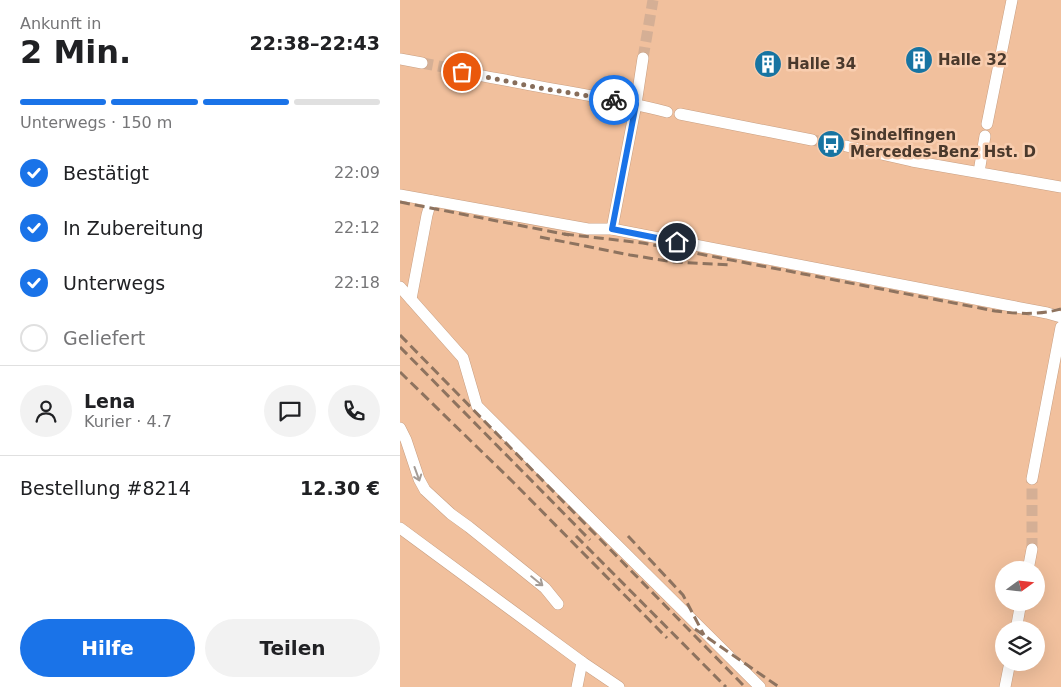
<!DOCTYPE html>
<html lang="de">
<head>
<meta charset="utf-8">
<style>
	:root { --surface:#fff; --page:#f2f2f2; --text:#202124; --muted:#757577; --line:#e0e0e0; --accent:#1a73e8 }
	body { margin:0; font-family:"DejaVu Sans",sans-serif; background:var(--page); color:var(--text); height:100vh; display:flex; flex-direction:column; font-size:19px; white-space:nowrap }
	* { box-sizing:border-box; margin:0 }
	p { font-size:16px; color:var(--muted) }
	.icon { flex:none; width:28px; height:28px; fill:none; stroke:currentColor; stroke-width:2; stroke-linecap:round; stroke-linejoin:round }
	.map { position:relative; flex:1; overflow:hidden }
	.panel { display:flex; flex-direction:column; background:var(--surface); width:400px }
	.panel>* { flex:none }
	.needle { width:32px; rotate:75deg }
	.tools { position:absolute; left:595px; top:561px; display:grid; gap:10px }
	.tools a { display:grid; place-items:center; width:50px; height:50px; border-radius:50%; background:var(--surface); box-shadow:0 5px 20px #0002; font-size:25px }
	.pin { position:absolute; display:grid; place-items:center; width:42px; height:42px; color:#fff; margin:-21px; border:2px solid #fff; border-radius:50%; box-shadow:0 1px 5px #0007 }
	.courier { position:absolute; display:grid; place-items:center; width:50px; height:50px; margin:-25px; border:4px solid #1a73e8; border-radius:50%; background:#fff; color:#222; box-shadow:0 1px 6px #0007 }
	.summary em { font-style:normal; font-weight:700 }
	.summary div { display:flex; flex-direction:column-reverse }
	.summary { display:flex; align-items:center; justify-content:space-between; height:85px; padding:0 20px }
	h1 { font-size:32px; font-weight:700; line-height:38px }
	.bar { display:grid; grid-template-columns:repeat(4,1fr); gap:8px 5px; align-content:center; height:60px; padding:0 20px }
	.bar i { height:6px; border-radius:4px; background:var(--line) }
	.bar .current { background:var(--accent) }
	.bar p { grid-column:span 4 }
	.line { display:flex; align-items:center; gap:12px; padding:0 20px; border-top:1px solid var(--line) }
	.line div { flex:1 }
	.round { display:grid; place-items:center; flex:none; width:52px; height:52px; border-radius:26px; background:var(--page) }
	ol { padding:0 20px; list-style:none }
	li { display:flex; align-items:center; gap:15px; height:55px }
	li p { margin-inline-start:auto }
	li .icon { padding:5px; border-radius:50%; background:var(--accent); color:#fff; stroke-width:4 }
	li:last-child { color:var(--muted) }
	li i { width:28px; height:28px; border:2px solid var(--line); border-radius:50% }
	.button { display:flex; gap:10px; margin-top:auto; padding:10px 20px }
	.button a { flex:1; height:58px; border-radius:30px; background:var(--accent); color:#fff; font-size:20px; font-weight:700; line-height:58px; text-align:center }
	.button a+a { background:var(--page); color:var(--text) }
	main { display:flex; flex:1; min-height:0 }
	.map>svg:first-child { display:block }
	.built { fill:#f1c09d; fill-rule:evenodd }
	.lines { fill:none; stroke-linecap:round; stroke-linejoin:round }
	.street-tunnel { stroke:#d5af95; stroke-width:11; stroke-dasharray:11 5.5; stroke-linecap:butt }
	.street-casing { stroke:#c89f82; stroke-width:12 }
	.street { stroke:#fff; stroke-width:11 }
	.rail { stroke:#8e735f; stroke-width:3; stroke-dasharray:10 5; stroke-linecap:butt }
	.oneway { stroke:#a49c96 }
	.done { stroke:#876d5a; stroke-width:5; stroke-dasharray:0 9 }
	.route { stroke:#1a73e8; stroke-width:6 }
	.labels { text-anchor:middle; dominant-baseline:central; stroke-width:5; stroke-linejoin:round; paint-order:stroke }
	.poi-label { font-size:15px; font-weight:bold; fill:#4a392c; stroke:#f8cdaf; text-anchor:start }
</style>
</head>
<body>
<main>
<section class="panel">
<div class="summary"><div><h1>2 Min.</h1><p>Ankunft in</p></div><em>22:38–22:43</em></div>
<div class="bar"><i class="current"></i><i class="current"></i><i class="current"></i><i></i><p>Unterwegs · 150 m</p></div>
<ol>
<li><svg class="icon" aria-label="check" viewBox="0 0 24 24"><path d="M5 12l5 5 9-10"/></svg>Bestätigt<p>22:09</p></li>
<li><svg class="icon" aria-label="check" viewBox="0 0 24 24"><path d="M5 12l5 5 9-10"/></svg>In Zubereitung<p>22:12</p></li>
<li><svg class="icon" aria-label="check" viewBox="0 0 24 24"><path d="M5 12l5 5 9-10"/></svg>Unterwegs<p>22:18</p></li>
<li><i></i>Geliefert</li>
</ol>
<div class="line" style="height:90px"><a class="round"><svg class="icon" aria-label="person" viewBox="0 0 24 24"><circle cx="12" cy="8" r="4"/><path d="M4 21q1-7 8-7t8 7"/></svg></a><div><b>Lena</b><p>Kurier · 4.7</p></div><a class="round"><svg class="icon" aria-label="chat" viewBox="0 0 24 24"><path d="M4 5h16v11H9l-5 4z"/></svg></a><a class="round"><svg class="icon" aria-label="phone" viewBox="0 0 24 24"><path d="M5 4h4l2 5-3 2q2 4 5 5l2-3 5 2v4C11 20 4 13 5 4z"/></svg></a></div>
<div class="line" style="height:65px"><div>Bestellung #8214</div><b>12.30 €</b></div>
<div class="button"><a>Hilfe</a><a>Teilen</a></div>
</section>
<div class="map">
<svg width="661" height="687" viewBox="0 0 661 687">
	<rect width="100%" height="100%" fill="#f8cdaf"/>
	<path class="built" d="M0,0H661V687H0ZM604,570H636V602H604ZM604,630H636V662H604Z"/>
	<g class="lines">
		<g class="street-tunnel">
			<polyline points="243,58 253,0"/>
			<polyline points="22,63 49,68"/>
			<polyline points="412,140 446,146"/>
			<polyline points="632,549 632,479"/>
		</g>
		<g class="street-casing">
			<g id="street">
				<polyline points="0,59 22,63"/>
				<path d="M49,68C67,73 86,77 105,80C159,91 213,98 267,112"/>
				<polyline points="280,114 412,140"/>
				<polyline points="587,124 612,0"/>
				<polyline points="446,146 512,161 661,187"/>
				<polyline points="579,172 585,136"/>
				<polyline points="0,195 188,229 212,229 647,313 661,317"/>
				<polyline points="212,229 236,104 243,58"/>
				<polyline points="0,287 63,358 77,406 360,687"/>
				<polyline points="11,299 27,215 29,208 32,201"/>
				<polyline points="0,428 6,440 19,479 25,490 51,514 69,527 145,588 158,604"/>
				<polyline points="632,479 661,327"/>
				<polyline points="0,528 182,662 219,687"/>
				<polyline points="628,570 632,549"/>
				<polyline points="616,630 621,602"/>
				<polyline points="177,687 182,662"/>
				<polyline points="605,687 610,662"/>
			</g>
		</g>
		<use href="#street" class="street"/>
		<g class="rail">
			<polyline points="0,202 169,235"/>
			<path d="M164,234L243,243L595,311C618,314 639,315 661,309"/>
			<polyline points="140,237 230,255 274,262 330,265"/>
			<polyline points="0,335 345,687"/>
			<polyline points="0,347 190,540"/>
			<polyline points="0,372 113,482 267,638"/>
			<polyline points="176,536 326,687"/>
			<polyline points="228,536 283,595 304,635"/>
			<polyline points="295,629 379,687"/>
		</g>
	</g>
	<defs><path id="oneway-shaft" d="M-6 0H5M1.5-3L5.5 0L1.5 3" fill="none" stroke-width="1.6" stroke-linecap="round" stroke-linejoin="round" transform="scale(1.25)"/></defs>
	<g class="oneway">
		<use href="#oneway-shaft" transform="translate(17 474) rotate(70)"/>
		<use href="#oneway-shaft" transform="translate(137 581) rotate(39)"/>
	</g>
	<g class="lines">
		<polyline class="done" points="62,72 140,88 214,100"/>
		<polyline class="route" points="214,100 236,104 212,229 277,242"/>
	</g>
	<defs>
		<g id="building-disc" transform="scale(1.4375)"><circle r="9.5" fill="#1774a2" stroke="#f8cdaf"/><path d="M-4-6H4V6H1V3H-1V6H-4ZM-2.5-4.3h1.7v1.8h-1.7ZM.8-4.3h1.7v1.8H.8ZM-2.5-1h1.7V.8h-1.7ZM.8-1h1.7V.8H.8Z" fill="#fff"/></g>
		<g id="bus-disc" transform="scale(1.4375)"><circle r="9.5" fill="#1774a2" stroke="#f8cdaf"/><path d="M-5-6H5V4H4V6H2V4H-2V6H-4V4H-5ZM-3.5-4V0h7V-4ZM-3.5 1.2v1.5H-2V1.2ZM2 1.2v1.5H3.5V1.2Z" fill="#fff"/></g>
	</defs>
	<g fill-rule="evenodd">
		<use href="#building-disc" x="519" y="60"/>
		<use href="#building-disc" x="368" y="64"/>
		<use href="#bus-disc" x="431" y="144"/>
	</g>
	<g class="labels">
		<g class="poi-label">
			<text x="538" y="60">Halle 32</text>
			<text x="387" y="64">Halle 34</text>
			<text x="450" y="135">Sindelfingen<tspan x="450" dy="17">Mercedes-Benz Hst. D</tspan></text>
		</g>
	</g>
</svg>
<div class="tools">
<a><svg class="needle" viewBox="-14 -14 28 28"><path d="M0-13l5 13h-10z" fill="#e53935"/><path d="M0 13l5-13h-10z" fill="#757577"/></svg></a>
<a><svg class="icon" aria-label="layers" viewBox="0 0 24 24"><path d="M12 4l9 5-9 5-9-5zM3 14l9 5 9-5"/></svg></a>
</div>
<div class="pin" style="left:62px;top:72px;background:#ea580c"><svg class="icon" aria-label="bag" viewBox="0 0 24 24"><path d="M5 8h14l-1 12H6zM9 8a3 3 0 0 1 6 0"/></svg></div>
<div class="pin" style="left:277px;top:242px;background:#1f2937"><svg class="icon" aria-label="home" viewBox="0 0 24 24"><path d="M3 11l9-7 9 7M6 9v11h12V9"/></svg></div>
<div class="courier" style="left:214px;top:100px"><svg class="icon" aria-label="bike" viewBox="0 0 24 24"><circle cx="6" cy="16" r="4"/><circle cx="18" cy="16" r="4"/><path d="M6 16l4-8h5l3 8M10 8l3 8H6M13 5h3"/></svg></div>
</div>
</main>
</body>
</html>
